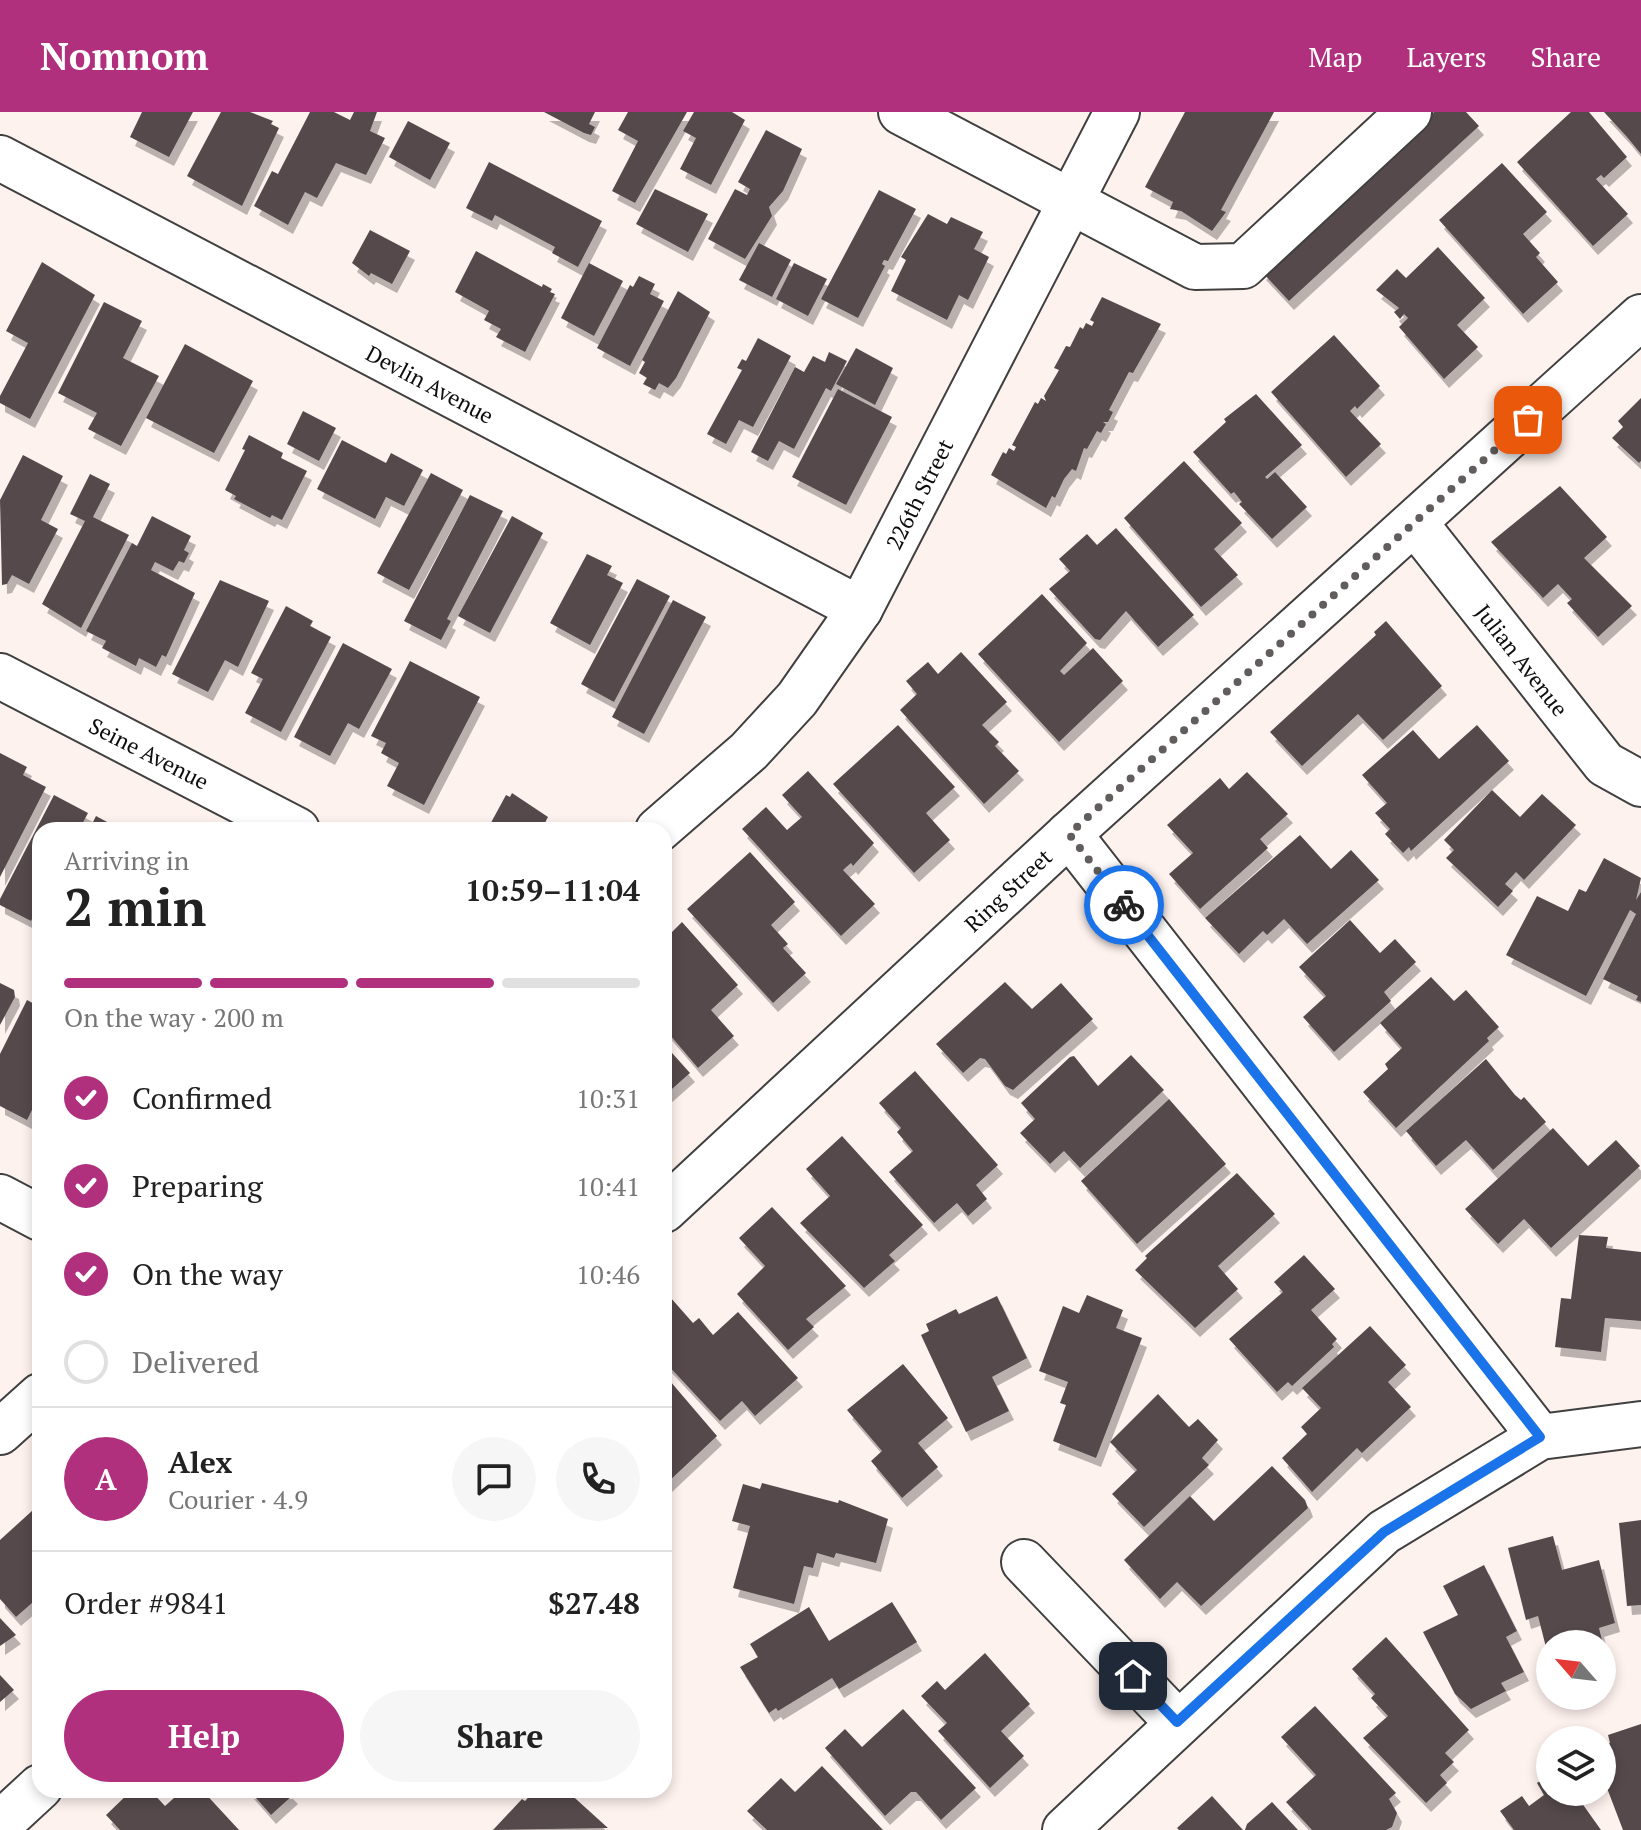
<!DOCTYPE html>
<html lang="en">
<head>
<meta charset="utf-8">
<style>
	:root { --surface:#fff; --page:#f6f6f6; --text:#222; --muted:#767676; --line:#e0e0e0; --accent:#b1307e }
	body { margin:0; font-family:"PT Serif",serif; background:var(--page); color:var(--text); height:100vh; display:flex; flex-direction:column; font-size:30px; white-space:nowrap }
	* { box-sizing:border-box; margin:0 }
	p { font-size:26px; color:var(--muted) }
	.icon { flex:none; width:44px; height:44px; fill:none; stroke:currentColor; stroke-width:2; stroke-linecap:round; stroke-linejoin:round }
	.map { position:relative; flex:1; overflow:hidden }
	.sheet { position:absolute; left:32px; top:710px; width:640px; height:976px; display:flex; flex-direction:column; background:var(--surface); border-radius:24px; box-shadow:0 4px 12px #0003 }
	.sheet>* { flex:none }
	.needle { width:52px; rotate:298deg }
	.tools { position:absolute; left:1536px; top:1518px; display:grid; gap:16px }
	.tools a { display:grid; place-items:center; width:80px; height:80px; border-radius:50%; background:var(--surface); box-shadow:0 4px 12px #0003; font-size:40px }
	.pin { position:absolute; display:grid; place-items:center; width:68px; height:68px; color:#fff; margin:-34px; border-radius:16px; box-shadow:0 4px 12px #0006 }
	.courier { position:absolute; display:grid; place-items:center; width:80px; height:80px; margin:-40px; border:6px solid #1a73e8; border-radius:50%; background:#fff; color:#222; box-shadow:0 2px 10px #0007 }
	.head em { font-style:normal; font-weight:700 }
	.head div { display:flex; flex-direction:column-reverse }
	.head { display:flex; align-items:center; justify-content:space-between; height:136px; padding:0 32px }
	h1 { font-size:52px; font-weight:700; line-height:60px }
	.bar { display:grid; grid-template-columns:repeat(4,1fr); gap:12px 8px; align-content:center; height:96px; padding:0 32px }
	.bar i { height:10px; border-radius:6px; background:var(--line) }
	.bar .selected { background:var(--accent) }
	.bar p { grid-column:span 4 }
	.line { display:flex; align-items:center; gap:20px; padding:0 32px; border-top:2px solid var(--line) }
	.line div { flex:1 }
	.round { display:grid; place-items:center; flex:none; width:84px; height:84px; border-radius:42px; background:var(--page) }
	ol { padding:0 32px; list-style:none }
	li { display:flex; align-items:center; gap:24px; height:88px }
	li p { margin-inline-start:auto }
	li .icon { padding:8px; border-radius:50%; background:var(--accent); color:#fff; stroke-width:4 }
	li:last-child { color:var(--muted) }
	li i { width:44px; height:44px; border:4px solid var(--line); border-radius:50% }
	.button { display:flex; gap:16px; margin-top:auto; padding:16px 32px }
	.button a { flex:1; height:92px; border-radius:48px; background:var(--accent); color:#fff; font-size:32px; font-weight:700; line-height:92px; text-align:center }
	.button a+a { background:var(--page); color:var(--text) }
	header { display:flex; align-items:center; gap:48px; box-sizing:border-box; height:112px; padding:0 40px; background:var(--accent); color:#fff }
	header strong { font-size:38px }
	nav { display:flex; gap:44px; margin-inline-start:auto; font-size:28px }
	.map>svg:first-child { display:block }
	.building { fill:#554a4c; filter:url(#shadow) }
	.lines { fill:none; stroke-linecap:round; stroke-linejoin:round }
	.minor-casing { stroke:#404040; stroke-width:48 }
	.minor { stroke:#fff; stroke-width:44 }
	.done { stroke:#615d5c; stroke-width:8; stroke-dasharray:0 14.4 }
	.route { stroke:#1a73e8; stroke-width:10 }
	.labels { text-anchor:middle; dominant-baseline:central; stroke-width:8; stroke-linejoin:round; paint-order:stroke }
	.street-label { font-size:22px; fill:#0d0d0d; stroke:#fff }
</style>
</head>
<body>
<header>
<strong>Nomnom</strong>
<nav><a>Map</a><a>Layers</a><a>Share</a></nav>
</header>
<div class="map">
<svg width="1641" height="1718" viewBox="0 0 1641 1718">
	<defs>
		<filter id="shadow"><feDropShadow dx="5" dy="9" stdDeviation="0" flood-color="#0004"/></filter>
	</defs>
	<rect width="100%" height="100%" fill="#fef2ee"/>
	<g class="building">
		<polygon points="142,0 193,0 169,45 130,25"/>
		<polygon points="221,0 250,0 273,9 271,12 279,16 242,94 187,64"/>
		<polygon points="310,0 334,0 350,8 354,0 377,0 370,19 385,26 366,63 336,51 317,86 305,80 288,113 254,94 272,59 278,62"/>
		<polygon points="544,0 595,0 589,12 595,15 591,23 584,21"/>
		<polygon points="628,0 687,0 635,91 612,79 638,29 618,18"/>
		<polygon points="694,0 732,0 745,8 711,73 680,57 696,26 683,19"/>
		<polygon points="1185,0 1274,0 1221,98 1226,100 1212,119 1181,99 1170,97 1173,90 1145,75"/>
		<polygon points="1434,0 1466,0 1479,14 1289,189 1261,159"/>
		<polygon points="1571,0 1589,0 1627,45 1604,66 1601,63 1596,67 1628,102 1593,134 1517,50"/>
		<polygon points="1604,0 1641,0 1641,42 1627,25"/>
		<polygon points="408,9 450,31 430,68 389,45"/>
		<polygon points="766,18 802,37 783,79 769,95 772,104 745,147 708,127 735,77 747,83 750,77 738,70"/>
		<polygon points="489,50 602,109 578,155 552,141 555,135 495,103 492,109 466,96"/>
		<polygon points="1502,51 1547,100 1523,122 1540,141 1536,145 1558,170 1523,202 1439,108"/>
		<polygon points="655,77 708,102 688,140 636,112"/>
		<polygon points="879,78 916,97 888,149 884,148 882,152 885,154 858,206 821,187"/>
		<polygon points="928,102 947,112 951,105 983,120 974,137 989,145 968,188 959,183 947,208 891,179 906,148 901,145"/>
		<polygon points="370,118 410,139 392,172 371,161 369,164 352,151"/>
		<polygon points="759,131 791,148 772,185 739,168"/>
		<polygon points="1438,135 1485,186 1457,213 1478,235 1444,267 1399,215 1408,206 1404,202 1400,207 1394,200 1399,196 1376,178 1397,157 1406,166"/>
		<polygon points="476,139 542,175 543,172 552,177 550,180 555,182 525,240 496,225 501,217 484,208 489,199 455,180"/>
		<polygon points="42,150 95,183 30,307 0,291 0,284 28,231 6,219"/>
		<polygon points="589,151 623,169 594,224 561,206"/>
		<polygon points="794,151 827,167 808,204 776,187"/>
		<polygon points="639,164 655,172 650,182 664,189 630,254 597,236 630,173 633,175"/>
		<polygon points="678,179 710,200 676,266 668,276 659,271 655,278 643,272 647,266 639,261 645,250 642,248"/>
		<polygon points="1102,185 1161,212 1133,261 1129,260 1109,298 1113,300 1108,310 1103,310 1106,312 1101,321 1097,319 1087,337 1084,336 1076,359 1072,357 1064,367 1055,386 1052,384 1046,396 991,363 1003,340 1006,342 1009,336 1014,339 1016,335 1012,333 1035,290 1038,292 1041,286 1046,289 1044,284 1059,258 1054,256 1066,234 1070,235 1080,215 1083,217 1086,211 1092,214 1094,210 1090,208"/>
		<polygon points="104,190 142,209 123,246 159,264 121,334 88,317 97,301 58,281"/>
		<polygon points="1334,223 1380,274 1357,297 1355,294 1350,299 1381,332 1346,365 1271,280"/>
		<polygon points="758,226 791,244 753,315 739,308 726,332 707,322 742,258 737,256 742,247 746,249"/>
		<polygon points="185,232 253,269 214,341 146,306"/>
		<polygon points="856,236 893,256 875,293 836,272"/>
		<polygon points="829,240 847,249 831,279 826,276 794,337 779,329 768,349 751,340 795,255 804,260 813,244 825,250"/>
		<polygon points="838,277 892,305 846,393 792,365"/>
		<polygon points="1256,282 1302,333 1265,365 1267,367 1275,360 1307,395 1272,427 1239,392 1242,390 1234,380 1231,382 1193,340 1226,310 1224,307"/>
		<polygon points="1641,286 1641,349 1639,351 1612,326 1623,315 1618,309"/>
		<polygon points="303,299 336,316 319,349 287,332"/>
		<polygon points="249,323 283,341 281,346 307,359 282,408 272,403 270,406 234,387 236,384 225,378 245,338 242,337"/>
		<polygon points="342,328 386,351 391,341 423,358 404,394 386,385 375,407 317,377"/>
		<polygon points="23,343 63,364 41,408 58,417 29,472 12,463 7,472 2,473 0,388"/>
		<polygon points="1184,349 1242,411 1214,437 1238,463 1201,495 1124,406"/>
		<polygon points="431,361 463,378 409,478 377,461"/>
		<polygon points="90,362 110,372 93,405 129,423 81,516 42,492 85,409 70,402"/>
		<polygon points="1560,374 1607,425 1584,446 1632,494 1598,525 1567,491 1572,487 1558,472 1543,486 1491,430"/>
		<polygon points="470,383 503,399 447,507 451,509 441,528 404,509"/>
		<polygon points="152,404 191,424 184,438 189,441 184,451 179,449 173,459 155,450 151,458 195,481 166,545 162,543 156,555 139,546 136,554 102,536 106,529 86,519 132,431 137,434"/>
		<polygon points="512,404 543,421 490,521 458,504"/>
		<polygon points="1116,416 1194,503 1158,535 1126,499 1100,528 1095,527 1049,477 1070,459 1059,447 1087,422 1097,433"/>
		<polygon points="587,442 612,454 607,463 623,471 590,533 550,511"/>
		<polygon points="637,467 670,484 614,590 581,572"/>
		<polygon points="220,468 269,489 238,555 225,548 208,580 172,562"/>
		<polygon points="1042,482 1087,531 1060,559 1064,563 1093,536 1123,569 1059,630 978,542"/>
		<polygon points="673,488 706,505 644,622 612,605"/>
		<polygon points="286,494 313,509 310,514 331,525 281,620 245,601 263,567 251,561"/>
		<polygon points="1386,509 1442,574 1383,628 1358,602 1302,654 1270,620 1376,523 1374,520"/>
		<polygon points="343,531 392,557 359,617 348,611 330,644 294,625"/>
		<polygon points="961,540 1007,590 982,613 999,630 995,634 1019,659 984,692 900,598 917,582 906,569 928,550 938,562"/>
		<polygon points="410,549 480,585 424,693 387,674 399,651 381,641 386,631 371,624"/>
		<polygon points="898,613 955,675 926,701 950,728 914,761 833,672"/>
		<polygon points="1477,613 1509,649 1411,739 1409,735 1403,741 1385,722 1390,717 1375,701 1387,691 1362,663 1413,618 1439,647"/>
		<polygon points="0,641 27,655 23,663 46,675 0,765"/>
		<polygon points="808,659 874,731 853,754 851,751 843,758 875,792 841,824 742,717 766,695 787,718 802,705 782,683"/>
		<polygon points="1247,660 1288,702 1260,727 1268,736 1200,797 1169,762 1193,741 1167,713 1220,666 1229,677"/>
		<polygon points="1492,678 1520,705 1542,682 1576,713 1524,768 1516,760 1505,772 1513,779 1498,795 1446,746 1454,738 1444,728"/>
		<polygon points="512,681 548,705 541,718 487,718 506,683 510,685"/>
		<polygon points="54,683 88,701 79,718 40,718 40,791 31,809 0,793 0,787"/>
		<polygon points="96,704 122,718 89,718"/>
		<polygon points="1300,723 1331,757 1351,738 1379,768 1307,832 1284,807 1267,823 1263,819 1239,842 1205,806"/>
		<polygon points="750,740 795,790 771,813 788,832 783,836 806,861 773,891 687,797"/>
		<polygon points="1604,746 1641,766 1636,788 1641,780 1641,890 1636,888 1638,884 1603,867 1636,802 1630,798 1586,884 1506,843 1537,784 1568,799 1579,777 1586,780"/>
		<polygon points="1350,808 1380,841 1395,827 1416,850 1384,880 1391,889 1334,940 1303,905 1326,884 1299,855"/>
		<polygon points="682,810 738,873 711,898 734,924 698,956 664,916 664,828"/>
		<polygon points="1431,865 1454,889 1466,878 1499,915 1487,926 1489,929 1396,1016 1363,980 1388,957 1385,952 1402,936 1380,911"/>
		<polygon points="1005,870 1032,897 1061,871 1093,907 1013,978 1005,974 985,947 980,946 963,961 936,932"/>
		<polygon points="0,871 14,878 15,885 0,913"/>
		<polygon points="27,888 40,895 40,982 27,1008 0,994 0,942"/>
		<polygon points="664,932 690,961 664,984"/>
		<polygon points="1131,943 1164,978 1080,1056 1064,1039 1050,1052 1020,1021 1035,1007 1021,991 1070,945 1074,944 1098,974"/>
		<polygon points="1486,947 1515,983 1521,988 1524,985 1546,1010 1493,1058 1466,1028 1436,1054 1406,1019"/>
		<polygon points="915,959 998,1053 976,1073 987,1087 968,1104 957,1091 934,1111 889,1060 913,1039 897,1020 901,1016 879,991"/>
		<polygon points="1169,987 1226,1052 1137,1132 1081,1069"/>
		<polygon points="1553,1016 1588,1054 1616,1028 1640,1054 1551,1136 1524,1107 1498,1132 1465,1097"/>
		<polygon points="842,1024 923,1113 889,1143 895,1149 864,1176 800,1111 830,1084 806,1057"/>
		<polygon points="1237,1061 1275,1102 1218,1154 1238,1177 1195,1216 1135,1158 1147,1146 1145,1144"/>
		<polygon points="772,1095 846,1174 806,1207 814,1215 788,1238 737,1182 765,1154 739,1126"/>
		<polygon points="1579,1123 1608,1125 1606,1136 1641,1140 1641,1209 1605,1206 1601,1240 1555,1235 1561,1186 1571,1187"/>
		<polygon points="1304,1143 1335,1177 1311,1198 1337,1227 1332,1232 1334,1235 1292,1274 1288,1270 1277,1280 1229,1227 1283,1180 1274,1170"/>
		<polygon points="1087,1183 1123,1198 1116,1216 1142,1226 1096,1346 1053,1329 1066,1293 1060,1291 1068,1270 1039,1259 1063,1194 1079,1201"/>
		<polygon points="997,1184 1027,1246 992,1265 1009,1299 966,1320 921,1223 929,1219 926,1212 956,1197 959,1202"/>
		<polygon points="670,1185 693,1211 699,1206 713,1223 738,1200 798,1266 755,1304 742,1289 720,1309 664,1249 664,1190"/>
		<polygon points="1370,1214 1406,1253 1388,1270 1411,1295 1362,1341 1357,1336 1312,1380 1282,1346 1307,1322 1301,1315 1321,1296 1302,1276"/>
		<polygon points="903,1252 948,1306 918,1331 938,1355 902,1386 871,1349 882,1339 847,1298"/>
		<polygon points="664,1262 717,1324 666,1372 664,1370"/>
		<polygon points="1158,1282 1189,1315 1198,1307 1218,1328 1202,1346 1209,1353 1144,1415 1112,1382 1137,1358 1110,1330"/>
		<polygon points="1272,1354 1305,1388 1308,1396 1201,1494 1177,1470 1160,1487 1124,1448 1190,1384 1214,1409"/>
		<polygon points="762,1371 838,1391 839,1388 888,1407 876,1451 836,1441 834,1446 817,1441 813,1456 804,1454 794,1492 733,1476 750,1414 732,1409 743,1372 760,1377"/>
		<polygon points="33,1398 40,1405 40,1484 16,1505 0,1487 0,1428"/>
		<polygon points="1641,1408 1641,1493 1627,1494 1619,1411"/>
		<polygon points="1553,1424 1562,1458 1599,1448 1615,1511 1599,1516 1603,1532 1550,1532 1548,1543 1538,1504 1526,1508 1508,1436"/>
		<polygon points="1484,1453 1517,1519 1506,1525 1524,1560 1501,1571 1506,1579 1471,1597 1455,1582 1423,1520 1458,1503 1443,1474"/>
		<polygon points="892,1490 917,1530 839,1577 832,1566 778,1599 776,1596 769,1601 740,1555 758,1545 750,1532 809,1495 829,1529"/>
		<polygon points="0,1506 16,1523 0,1534"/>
		<polygon points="1386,1525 1469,1618 1445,1641 1454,1650 1440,1663 1447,1671 1426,1691 1363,1626 1388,1604 1371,1586 1375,1582 1352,1557"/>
		<polygon points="985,1541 1030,1592 1001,1619 1024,1644 990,1676 938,1619 947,1611 921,1584 937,1569 945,1578"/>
		<polygon points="0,1563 14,1578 0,1590"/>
		<polygon points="1315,1594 1396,1681 1389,1687 1397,1701 1392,1715 1386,1718 1312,1718 1286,1690 1316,1663 1281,1625"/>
		<polygon points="903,1597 976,1676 941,1708 916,1680 911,1680 885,1704 825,1636 845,1617 862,1635"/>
		<polygon points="1641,1612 1641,1718 1623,1718 1602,1663 1602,1634 1610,1631 1608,1623"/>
		<polygon points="822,1654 883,1718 767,1718 747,1699 781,1666 795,1680"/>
		<polygon points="1550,1662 1550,1680 1574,1680 1601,1718 1514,1718 1500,1699 1522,1684 1529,1694 1544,1683 1537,1671"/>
		<polygon points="132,1678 150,1678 165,1694 183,1678 202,1678 239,1718 120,1718 106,1703"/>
		<polygon points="249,1678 288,1678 293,1683 271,1703"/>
		<polygon points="535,1678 566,1678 608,1716 493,1718 522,1687 525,1689"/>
		<polygon points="1212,1684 1243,1718 1179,1718 1177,1716"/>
		<polygon points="1272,1690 1298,1718 1245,1718 1247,1712"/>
	</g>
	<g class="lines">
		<g class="minor-casing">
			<g id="minor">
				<polyline points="901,0 1195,155 1243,154 1409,0"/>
				<polyline points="0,46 860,497"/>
				<polyline points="1415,411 1605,652 1641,672"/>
				<polyline points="0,564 297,718"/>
				<polyline points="658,718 749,639 797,587 860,497 1117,0"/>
				<polyline points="1069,722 1540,1325"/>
				<polyline points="0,1085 40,1106"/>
				<polyline points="664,1098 1069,722 1641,205"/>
				<polyline points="0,1320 40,1284"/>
				<polyline points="1024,1450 1177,1610"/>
				<polyline points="0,1712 40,1675"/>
				<polyline points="1065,1718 1384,1420 1540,1325 1641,1312"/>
			</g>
		</g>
		<use href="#minor" class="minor"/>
	</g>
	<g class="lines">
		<polyline class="done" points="1124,793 1069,722 1528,308"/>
		<polyline class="route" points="1124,793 1540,1325 1384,1420 1177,1610 1133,1564"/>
	</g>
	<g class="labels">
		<g class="street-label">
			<text transform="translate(430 272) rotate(28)">Devlin Avenue</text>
			<text transform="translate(919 382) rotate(-63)">226th Street</text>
			<text transform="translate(1522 548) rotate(52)">Julian Avenue</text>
			<text transform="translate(149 641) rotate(27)">Seine Avenue</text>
			<text transform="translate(1008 778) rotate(-43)">Ring Street</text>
		</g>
	</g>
</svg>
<div class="tools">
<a><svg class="needle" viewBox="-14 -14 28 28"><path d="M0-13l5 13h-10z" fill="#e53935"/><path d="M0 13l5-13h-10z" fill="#767676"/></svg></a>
<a><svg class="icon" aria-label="layers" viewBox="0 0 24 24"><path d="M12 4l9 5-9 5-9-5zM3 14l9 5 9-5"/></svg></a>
</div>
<div class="pin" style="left:1528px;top:308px;background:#ea580c"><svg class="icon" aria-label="bag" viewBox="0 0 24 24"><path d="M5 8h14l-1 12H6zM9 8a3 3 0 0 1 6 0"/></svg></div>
<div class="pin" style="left:1133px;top:1564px;background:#1f2937"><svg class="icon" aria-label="home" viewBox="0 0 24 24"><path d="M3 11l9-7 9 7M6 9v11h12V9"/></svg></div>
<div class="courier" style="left:1124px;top:793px"><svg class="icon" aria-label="bike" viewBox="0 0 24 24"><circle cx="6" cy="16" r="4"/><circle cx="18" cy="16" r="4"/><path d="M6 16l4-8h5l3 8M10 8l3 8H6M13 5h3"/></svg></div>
<section class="sheet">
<div class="head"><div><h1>2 min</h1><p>Arriving in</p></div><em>10:59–11:04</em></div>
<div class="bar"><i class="selected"></i><i class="selected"></i><i class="selected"></i><i></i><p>On the way · 200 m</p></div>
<ol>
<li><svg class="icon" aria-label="check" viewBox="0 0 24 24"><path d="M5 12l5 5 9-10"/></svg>Confirmed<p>10:31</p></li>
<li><svg class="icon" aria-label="check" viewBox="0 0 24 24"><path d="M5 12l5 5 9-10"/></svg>Preparing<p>10:41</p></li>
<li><svg class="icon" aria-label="check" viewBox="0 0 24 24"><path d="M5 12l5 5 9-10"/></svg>On the way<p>10:46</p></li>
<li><i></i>Delivered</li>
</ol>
<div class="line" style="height:144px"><b class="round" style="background:var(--accent);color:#fff">A</b><div><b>Alex</b><p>Courier · 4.9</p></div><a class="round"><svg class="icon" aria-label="chat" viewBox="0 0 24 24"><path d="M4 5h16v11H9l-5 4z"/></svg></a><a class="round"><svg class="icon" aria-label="phone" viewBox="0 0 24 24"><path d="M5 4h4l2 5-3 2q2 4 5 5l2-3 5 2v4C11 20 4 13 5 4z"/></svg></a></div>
<div class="line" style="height:104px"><div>Order #9841</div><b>$27.48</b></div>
<div class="button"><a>Help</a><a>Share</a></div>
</section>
</div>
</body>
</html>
